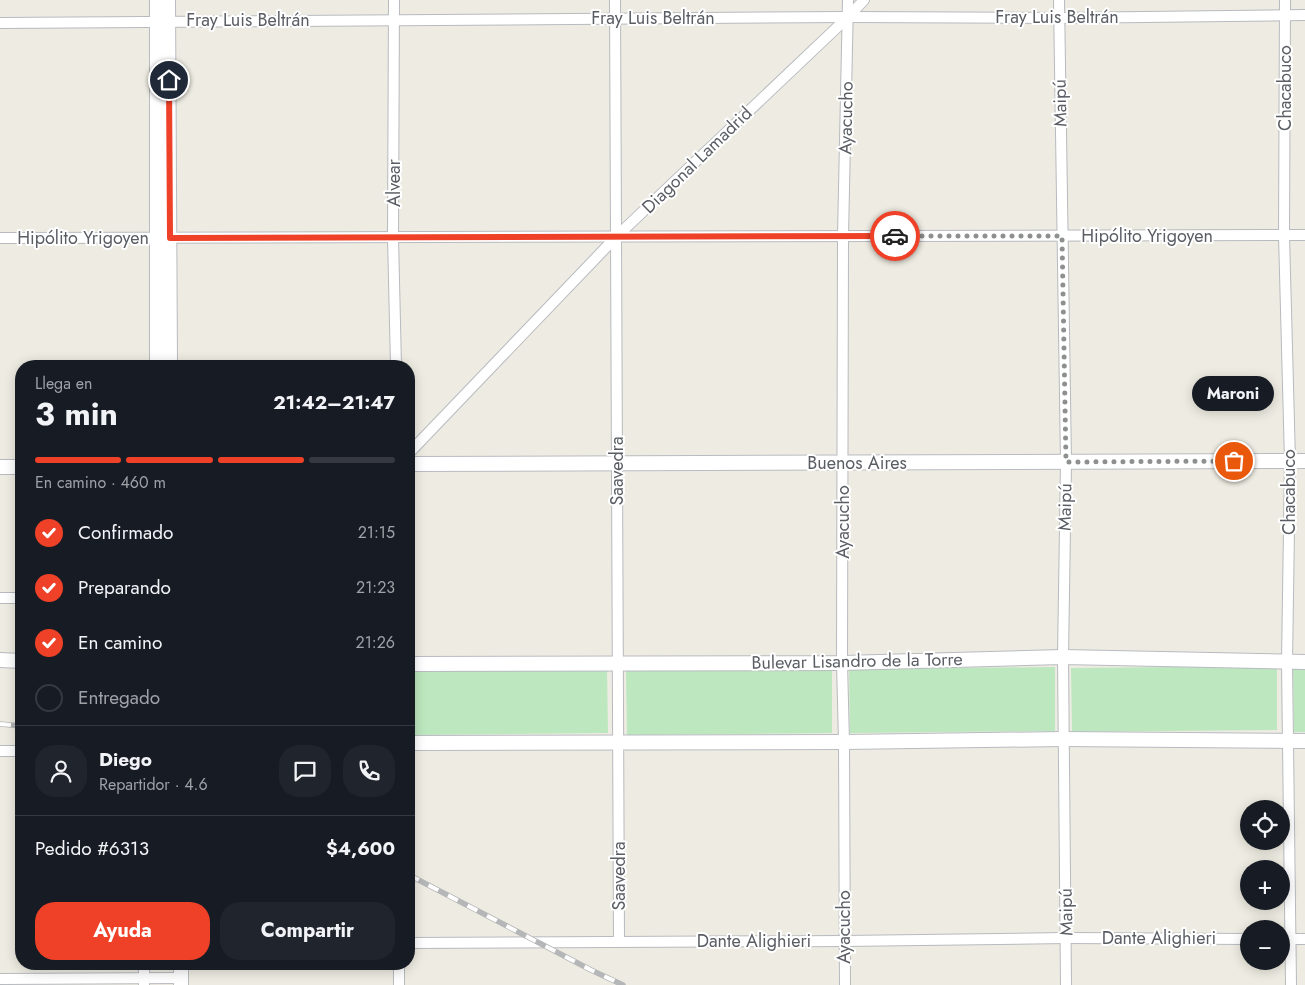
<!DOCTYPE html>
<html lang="es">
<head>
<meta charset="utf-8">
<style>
	:root { --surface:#171b24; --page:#20242c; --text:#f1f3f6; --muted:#9ea1a6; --line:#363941; --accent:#ef4127 }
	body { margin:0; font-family:Jost,sans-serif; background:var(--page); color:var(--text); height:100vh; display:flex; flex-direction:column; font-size:19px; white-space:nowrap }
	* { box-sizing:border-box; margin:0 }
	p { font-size:16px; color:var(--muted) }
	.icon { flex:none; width:28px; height:28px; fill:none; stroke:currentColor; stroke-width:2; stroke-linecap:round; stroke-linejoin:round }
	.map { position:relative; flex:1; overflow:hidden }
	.sheet { position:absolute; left:15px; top:360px; width:400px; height:610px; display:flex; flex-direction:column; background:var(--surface); border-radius:20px; box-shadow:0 2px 12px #0003 }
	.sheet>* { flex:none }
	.buttons { position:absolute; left:1240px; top:800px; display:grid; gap:10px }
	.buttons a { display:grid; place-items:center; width:50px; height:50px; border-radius:50%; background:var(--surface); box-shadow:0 2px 12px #0003; font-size:25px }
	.pin { position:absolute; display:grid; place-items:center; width:42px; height:42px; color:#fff; margin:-21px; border:2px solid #fff; border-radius:50%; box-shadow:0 1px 5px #0007 }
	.courier { position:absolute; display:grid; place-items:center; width:50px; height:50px; margin:-25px; border:4px solid #ef4127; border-radius:50%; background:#fff; color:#222; box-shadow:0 1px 6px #0007 }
	.bubble { position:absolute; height:35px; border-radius:18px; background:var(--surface); box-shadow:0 2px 12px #0003; font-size:16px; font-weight:700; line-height:35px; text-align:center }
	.headline em { font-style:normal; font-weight:700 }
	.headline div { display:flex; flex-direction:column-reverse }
	.headline { display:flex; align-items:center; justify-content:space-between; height:85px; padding:0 20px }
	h1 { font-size:32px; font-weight:700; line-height:38px }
	.bar { display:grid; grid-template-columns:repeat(4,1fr); gap:8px 5px; align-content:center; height:60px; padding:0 20px }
	.bar i { height:6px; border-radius:4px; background:var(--line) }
	.bar .on { background:var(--accent) }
	.bar p { grid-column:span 4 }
	.line { display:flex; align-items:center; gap:12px; padding:0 20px; border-top:1px solid var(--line) }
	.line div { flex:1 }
	.round { display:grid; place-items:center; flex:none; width:52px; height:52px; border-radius:20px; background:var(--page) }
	ol { padding:0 20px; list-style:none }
	li { display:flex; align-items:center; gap:15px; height:55px }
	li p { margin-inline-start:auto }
	li .icon { padding:5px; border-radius:50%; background:var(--accent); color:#fff; stroke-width:4 }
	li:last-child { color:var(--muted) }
	li i { width:28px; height:28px; border:2px solid var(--line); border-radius:50% }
	.button { display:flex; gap:10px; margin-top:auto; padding:10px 20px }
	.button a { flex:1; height:58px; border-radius:20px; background:var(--accent); color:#fff; font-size:20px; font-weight:700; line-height:58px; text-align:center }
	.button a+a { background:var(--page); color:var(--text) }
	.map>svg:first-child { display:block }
	.green { fill:#bde7bf }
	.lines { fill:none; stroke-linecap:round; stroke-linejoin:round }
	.street-casing { stroke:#b7babf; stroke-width:12 }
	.secondary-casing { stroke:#b8bbc1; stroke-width:16 }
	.street { stroke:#fff; stroke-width:10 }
	.secondary { stroke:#fff; stroke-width:14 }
	.rail-casing { stroke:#b5b6b7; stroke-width:5.5 }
	.rail { stroke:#fff; stroke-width:4; stroke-dasharray:11; stroke-linecap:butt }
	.done { stroke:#8e9090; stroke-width:5; stroke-dasharray:0 9 }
	.route { stroke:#ef4127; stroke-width:6 }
	.labels { text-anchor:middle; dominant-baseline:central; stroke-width:4; stroke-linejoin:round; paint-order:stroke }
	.street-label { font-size:18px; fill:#5a5e64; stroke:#fff }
</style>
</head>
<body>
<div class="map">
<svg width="1305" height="985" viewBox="0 0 1305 985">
	<rect width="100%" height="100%" fill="#eeece2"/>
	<g class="green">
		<polygon points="1277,666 1277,730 1072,732 1071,668"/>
		<polygon points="1055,667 1055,731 850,733 849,669"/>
		<polygon points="1293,668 1305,668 1305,732 1294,732"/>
		<polygon points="607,669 608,733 409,735 409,671"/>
		<polygon points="832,669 832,733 627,735 626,670"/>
	</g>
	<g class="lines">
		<g class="street-casing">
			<g id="street">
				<polyline points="394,0 393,237 396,366"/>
				<polyline points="615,0 619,941"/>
				<polyline points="1059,0 1066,462 1063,657 1066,985"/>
				<polyline points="1285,0 1284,235 1290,461 1287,663 1291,985"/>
				<polyline points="0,23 848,17 1059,18 1305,15"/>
				<polyline points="0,238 1305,235"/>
				<polyline points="409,453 616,237 848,17 864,0"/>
				<polyline points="0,598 21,598"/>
				<polyline points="0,751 21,751"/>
				<polyline points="1281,939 1305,939"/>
				<polyline points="409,943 844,941 1066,938 1249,939"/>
				<polyline points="399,964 399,985"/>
				<polyline points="0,979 181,978"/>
				<polyline points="144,984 144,964"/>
				<polyline points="845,985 844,742 842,663 843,236 848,0"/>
			</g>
		</g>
		<g class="secondary-casing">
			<g id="secondary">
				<polyline points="157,0 157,366"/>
				<polyline points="168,0 170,366"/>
				<polyline points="409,464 1305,461"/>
				<polyline points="0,467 21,467"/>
				<polyline points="0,660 21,661"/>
				<polyline points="409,664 842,663 1063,657 1305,662"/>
				<polyline points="409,743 844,742 1063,739 1305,741"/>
				<polyline points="181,985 181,964"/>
			</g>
		</g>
		<use href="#street" class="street"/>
		<use href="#secondary" class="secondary"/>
		<g class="rail-casing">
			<g id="rail">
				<polyline points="0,724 21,726"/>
				<polyline points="409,875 591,970 623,985"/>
			</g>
		</g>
		<use href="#rail" class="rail"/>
	</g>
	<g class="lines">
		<polyline class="done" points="895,236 1062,236 1066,462 1234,461"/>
		<polyline class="route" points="169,80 170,238 895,236"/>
	</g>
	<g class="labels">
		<g class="street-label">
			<text x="1057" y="17">Fray Luis Beltrán</text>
			<text x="653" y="18">Fray Luis Beltrán</text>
			<text x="248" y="20">Fray Luis Beltrán</text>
			<text transform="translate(1285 88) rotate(-90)">Chacabuco</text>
			<text transform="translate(1060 103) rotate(-91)">Maipú</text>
			<text transform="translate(846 118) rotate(-89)">Ayacucho</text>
			<text transform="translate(697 160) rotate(-44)">Diagonal Lamadrid</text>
			<text transform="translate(394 183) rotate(-90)">Alvear</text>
			<text x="1147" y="236">Hipólito Yrigoyen</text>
			<text x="83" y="238">Hipólito Yrigoyen</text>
			<text x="857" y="463">Buenos Aires</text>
			<text transform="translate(617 471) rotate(-90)">Saavedra</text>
			<text transform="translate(1289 492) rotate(-90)">Chacabuco</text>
			<text transform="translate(1065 507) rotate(-89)">Maipú</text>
			<text transform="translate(843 522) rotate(-90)">Ayacucho</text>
			<text transform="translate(857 661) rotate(-1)">Bulevar Lisandro de la Torre</text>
			<text transform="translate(619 876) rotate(-90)">Saavedra</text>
			<text transform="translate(1066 912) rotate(-91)">Maipú</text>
			<text transform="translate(844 927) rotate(-90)">Ayacucho</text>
			<text x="1159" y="938">Dante Alighieri</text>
			<text x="754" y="941">Dante Alighieri</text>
		</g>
	</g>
</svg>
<div class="buttons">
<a><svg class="icon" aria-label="locate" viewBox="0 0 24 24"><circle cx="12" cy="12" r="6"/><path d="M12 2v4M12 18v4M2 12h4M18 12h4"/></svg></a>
<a>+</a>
<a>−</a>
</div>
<div class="pin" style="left:1234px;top:461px;background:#ea580c"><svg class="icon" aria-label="bag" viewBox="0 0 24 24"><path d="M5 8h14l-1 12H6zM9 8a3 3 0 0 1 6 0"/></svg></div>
<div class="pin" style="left:169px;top:80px;background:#1f2937"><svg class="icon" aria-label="home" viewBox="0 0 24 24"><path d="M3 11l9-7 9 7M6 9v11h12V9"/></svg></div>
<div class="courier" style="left:895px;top:236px"><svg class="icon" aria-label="car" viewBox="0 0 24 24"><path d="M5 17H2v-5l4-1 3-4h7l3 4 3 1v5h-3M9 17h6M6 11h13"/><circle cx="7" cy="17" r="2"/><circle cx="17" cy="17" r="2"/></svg></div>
<div class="bubble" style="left:1192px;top:376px;width:82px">Maroni</div>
<section class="sheet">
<div class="headline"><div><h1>3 min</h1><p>Llega en</p></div><em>21:42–21:47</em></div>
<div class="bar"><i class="on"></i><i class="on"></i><i class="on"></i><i></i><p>En camino · 460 m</p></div>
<ol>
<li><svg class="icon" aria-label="check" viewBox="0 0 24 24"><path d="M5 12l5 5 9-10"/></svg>Confirmado<p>21:15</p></li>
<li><svg class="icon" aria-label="check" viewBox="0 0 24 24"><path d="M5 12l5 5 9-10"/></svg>Preparando<p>21:23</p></li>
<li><svg class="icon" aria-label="check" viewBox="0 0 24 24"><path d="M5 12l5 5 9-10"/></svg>En camino<p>21:26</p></li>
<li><i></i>Entregado</li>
</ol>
<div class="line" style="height:90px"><a class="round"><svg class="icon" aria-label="person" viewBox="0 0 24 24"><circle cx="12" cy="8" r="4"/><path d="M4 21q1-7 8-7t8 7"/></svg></a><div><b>Diego</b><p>Repartidor · 4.6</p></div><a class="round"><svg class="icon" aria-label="chat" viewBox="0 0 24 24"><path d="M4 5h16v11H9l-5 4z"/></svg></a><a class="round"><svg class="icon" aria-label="phone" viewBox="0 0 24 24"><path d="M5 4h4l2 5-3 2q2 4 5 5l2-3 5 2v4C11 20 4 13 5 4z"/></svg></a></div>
<div class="line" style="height:65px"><div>Pedido #6313</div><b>$4,600</b></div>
<div class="button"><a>Ayuda</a><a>Compartir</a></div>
</section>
</div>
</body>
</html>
